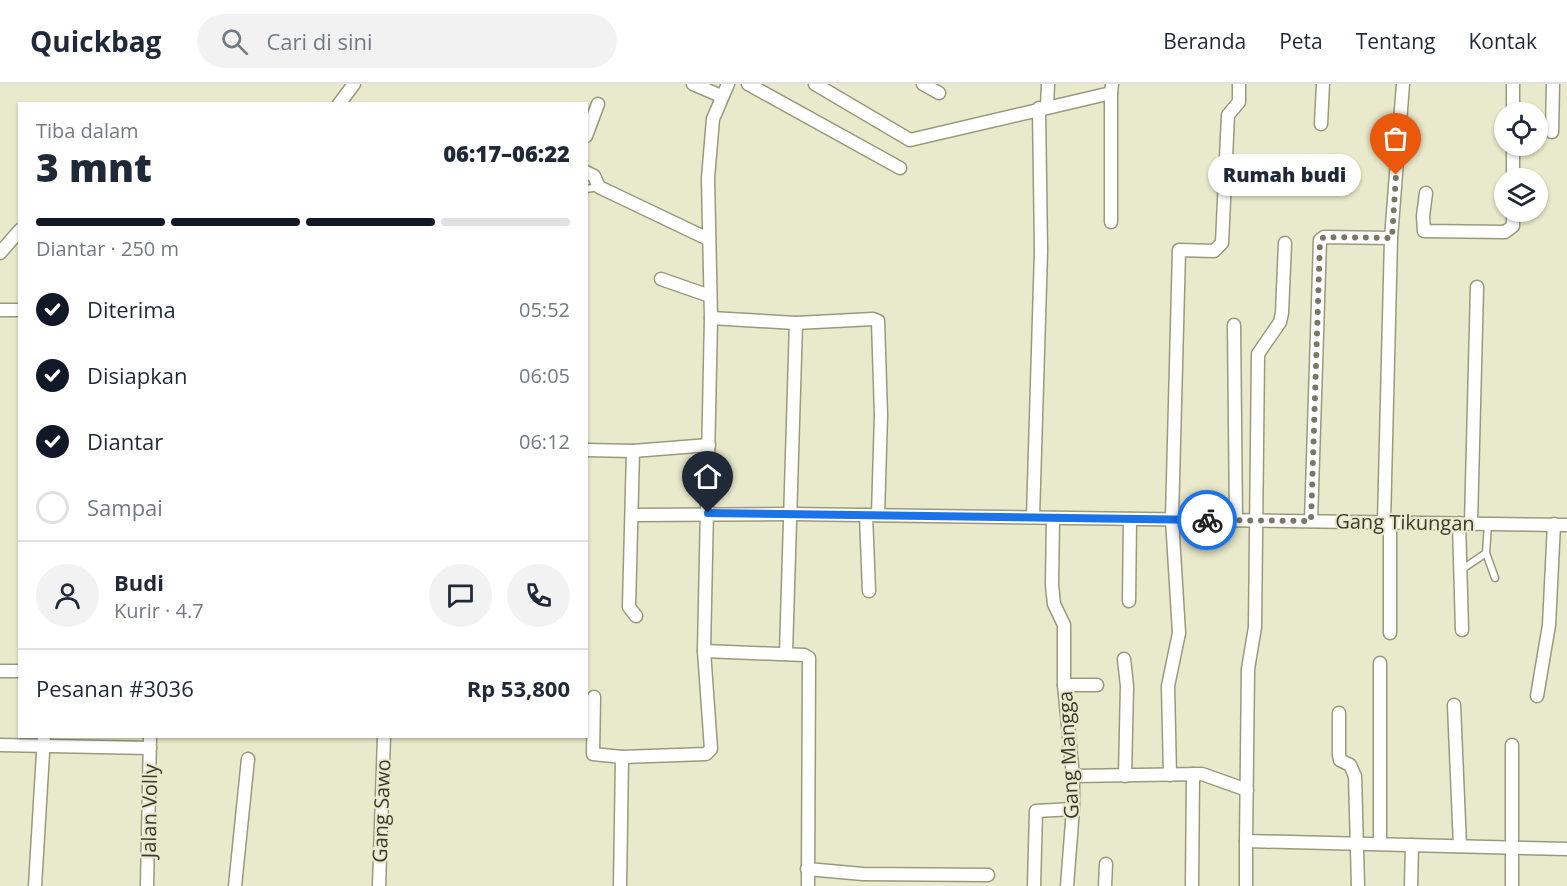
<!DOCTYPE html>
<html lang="id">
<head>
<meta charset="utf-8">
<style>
	:root { --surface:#fff; --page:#f2f2f3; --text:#1f2937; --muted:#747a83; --line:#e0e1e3; --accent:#111827 }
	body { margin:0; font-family:"Open Sans",sans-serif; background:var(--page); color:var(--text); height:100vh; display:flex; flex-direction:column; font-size:22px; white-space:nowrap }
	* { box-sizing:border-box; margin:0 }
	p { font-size:20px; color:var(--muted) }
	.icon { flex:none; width:33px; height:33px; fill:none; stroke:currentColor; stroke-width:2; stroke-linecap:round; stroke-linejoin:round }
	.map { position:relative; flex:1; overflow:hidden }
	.sheet { position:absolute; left:18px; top:18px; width:570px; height:636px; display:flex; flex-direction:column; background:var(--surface); border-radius:0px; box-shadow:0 2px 4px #0004 }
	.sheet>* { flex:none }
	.controls { position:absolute; left:1494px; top:18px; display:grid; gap:12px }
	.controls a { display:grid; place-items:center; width:54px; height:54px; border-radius:50%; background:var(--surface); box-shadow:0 2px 4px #0004; font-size:30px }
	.pin { position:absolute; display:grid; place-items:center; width:51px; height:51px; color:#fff; margin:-62px -26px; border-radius:50% 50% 50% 0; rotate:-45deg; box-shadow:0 0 6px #0007 }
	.pin .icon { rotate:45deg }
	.courier { position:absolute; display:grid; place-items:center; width:60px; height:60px; margin:-30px; border:4px solid #1a73e8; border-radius:50%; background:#fff; color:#222; box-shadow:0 2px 8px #0007 }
	.bubble { position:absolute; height:42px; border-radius:21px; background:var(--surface); box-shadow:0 2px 4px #0004; font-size:20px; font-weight:800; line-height:42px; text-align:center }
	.headline em { font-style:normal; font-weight:800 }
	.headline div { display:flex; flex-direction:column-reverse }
	.headline { display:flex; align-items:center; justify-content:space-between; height:102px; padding:0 18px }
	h1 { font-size:39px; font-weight:800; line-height:45px }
	.bar { display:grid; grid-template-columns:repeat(4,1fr); gap:9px 6px; align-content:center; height:72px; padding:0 18px }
	.bar i { height:8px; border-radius:4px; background:var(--line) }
	.bar .active { background:var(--accent) }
	.bar p { grid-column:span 4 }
	.line { display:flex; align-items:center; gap:15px; padding:0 18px; border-top:2px solid var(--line) }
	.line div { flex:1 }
	.round { display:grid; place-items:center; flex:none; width:63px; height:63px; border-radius:32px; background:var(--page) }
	ol { padding:0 18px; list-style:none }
	li { display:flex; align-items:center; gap:18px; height:66px }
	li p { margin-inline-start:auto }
	li .icon { padding:6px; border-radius:50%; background:var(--accent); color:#fff; stroke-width:4 }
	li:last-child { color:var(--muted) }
	li i { width:33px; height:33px; border:3px solid var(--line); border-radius:50% }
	header { display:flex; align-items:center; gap:36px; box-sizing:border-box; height:84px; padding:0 30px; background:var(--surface); border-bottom:2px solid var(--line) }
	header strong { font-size:28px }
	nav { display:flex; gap:33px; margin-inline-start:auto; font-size:21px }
	.search { width:420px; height:54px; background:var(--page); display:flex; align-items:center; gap:15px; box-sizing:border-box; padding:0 21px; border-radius:33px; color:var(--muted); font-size:22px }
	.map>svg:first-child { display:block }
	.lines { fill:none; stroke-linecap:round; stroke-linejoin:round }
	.lane-casing { stroke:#999a7d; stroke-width:9 }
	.street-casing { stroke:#999a7d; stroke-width:15 }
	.lane { stroke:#fff; stroke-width:6 }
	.street { stroke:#fff; stroke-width:12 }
	.done { stroke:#777865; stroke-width:6; stroke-dasharray:0 10.8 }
	.route { stroke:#1a73e8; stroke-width:8 }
	.labels { text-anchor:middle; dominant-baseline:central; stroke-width:4.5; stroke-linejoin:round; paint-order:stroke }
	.street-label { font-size:20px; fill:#393a2e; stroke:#e9eacb }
</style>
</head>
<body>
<header>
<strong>Quickbag</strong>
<div class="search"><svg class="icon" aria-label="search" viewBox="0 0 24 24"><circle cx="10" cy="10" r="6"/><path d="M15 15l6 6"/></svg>Cari di sini</div>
<nav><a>Beranda</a><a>Peta</a><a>Tentang</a><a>Kontak</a></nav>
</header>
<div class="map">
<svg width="1567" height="802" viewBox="0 0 1567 802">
	<rect width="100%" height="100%" fill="#e9eacb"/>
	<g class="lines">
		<g class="lane-casing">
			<g id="lane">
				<polyline points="586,105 599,103"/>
				<polyline points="1486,469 1495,494"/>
				<polyline points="1461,486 1486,469 1488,440"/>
			</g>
		</g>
		<g class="street-casing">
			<g id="street">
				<polyline points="693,0 721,12"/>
				<polyline points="748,0 900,84"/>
				<polyline points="815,0 910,56 1111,9 1112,0"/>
				<polyline points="923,0 939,9"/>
				<polyline points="1513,0 1513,28"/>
				<polyline points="1111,9 1111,138"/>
				<polyline points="339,20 354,0"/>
				<polyline points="1047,22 1048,0"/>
				<polyline points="1321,40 1323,0"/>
				<polyline points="1552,48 1553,0"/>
				<polyline points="586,52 598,20"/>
				<polyline points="1513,62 1513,94"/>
				<polyline points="586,88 594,92 599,103 708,155"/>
				<polyline points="1426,109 1423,132 1424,147 1505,148 1513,142 1513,128"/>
				<polyline points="1285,159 1282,229 1280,238 1258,270 1255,543 1248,585 1246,757 1567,765"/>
				<polyline points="0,169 20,146"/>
				<polyline points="661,195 710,212"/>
				<polyline points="0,226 20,226"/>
				<polyline points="711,234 796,239 873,235 878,237 881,331 878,431"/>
				<polyline points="1234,241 1236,436"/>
				<polyline points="586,366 633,367 709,361"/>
				<polyline points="633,367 629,523 636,532"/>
				<polyline points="632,431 791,430 1567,441"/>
				<polyline points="866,431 869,507"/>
				<polyline points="1033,433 1041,167 1039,24"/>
				<polyline points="1053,434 1052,501 1054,520 1064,541 1064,601 1073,692 1073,725 1067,802"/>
				<polyline points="1311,437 1320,156 1324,153 1391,154"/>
				<polyline points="1384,438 1391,154 1403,0"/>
				<polyline points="1390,438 1390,549"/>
				<polyline points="1459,439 1462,546"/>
				<polyline points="1471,439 1477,203"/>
				<polyline points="1129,517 1130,435"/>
				<polyline points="704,567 804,571 809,574 808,802"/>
				<polyline points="786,569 796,239"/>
				<polyline points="1124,575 1127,602 1125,692"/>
				<polyline points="0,587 20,587"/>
				<polyline points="1064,601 1097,601"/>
				<polyline points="1537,612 1549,541 1554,440"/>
				<polyline points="594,613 593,670 622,673 620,802"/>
				<polyline points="1454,621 1460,762"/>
				<polyline points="1339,629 1339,671 1340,676 1350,681 1355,692 1358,802"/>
				<polyline points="0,661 150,664"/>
				<polyline points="622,673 706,670 711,665 704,567 711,234 708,94 713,35 728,0"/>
				<polyline points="1170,691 1168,602 1179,549 1172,435 1179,166 1214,167 1222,159 1228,31 1239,18 1239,0"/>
				<polyline points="1073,692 1202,690 1247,706"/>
				<polyline points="1380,759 1380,579"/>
				<polyline points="807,785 863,790 988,791"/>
				<polyline points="35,802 44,652"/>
				<polyline points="147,802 150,652"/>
				<polyline points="235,802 248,675"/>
				<polyline points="379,802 384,652"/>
				<polyline points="1034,802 1036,727 1073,725"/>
				<polyline points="1105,802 1106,780"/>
				<polyline points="1192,802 1193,690"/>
				<polyline points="1246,802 1246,757"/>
				<polyline points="1411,802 1412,761"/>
				<polyline points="1512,802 1512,661"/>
			</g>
		</g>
		<use href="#lane" class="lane"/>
		<use href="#street" class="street"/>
	</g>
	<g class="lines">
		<polyline class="done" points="1207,436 1311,437 1320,156 1324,153 1392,154 1396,91"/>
		<polyline class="route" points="708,429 1207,436"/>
	</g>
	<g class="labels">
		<g class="street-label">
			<text transform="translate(1405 438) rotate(1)">Gang Tikungan</text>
			<text transform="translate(1068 671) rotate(-93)">Gang Mangga</text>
			<text transform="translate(149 727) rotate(-89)">Jalan Volly</text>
			<text transform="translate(381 727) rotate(-88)">Gang Sawo</text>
		</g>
	</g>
</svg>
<div class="controls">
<a><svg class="icon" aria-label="locate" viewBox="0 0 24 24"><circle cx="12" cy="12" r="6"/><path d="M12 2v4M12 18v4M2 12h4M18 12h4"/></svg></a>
<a><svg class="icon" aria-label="layers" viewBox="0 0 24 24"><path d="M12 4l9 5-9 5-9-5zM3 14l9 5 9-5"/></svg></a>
</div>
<div class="pin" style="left:1396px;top:91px;background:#ea580c"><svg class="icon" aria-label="bag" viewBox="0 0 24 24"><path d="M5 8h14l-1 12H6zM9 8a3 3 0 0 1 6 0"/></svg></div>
<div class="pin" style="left:708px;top:429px;background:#1f2937"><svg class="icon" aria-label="home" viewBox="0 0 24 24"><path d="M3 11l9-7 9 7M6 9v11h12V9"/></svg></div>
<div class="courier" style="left:1207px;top:436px"><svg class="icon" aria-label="bike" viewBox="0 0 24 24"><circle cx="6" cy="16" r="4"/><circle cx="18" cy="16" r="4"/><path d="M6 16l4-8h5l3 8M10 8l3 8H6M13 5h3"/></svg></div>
<div class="bubble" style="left:1208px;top:70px;width:153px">Rumah budi</div>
<section class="sheet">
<div class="headline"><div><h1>3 mnt</h1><p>Tiba dalam</p></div><em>06:17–06:22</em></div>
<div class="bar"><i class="active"></i><i class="active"></i><i class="active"></i><i></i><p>Diantar · 250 m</p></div>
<ol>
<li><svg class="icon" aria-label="check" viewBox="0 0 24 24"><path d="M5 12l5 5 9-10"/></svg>Diterima<p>05:52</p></li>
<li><svg class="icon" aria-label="check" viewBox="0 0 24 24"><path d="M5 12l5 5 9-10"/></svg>Disiapkan<p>06:05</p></li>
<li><svg class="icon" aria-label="check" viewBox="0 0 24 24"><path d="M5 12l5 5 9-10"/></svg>Diantar<p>06:12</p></li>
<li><i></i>Sampai</li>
</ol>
<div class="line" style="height:108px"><a class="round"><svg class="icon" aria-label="person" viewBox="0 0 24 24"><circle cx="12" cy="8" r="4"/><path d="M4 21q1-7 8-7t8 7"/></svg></a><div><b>Budi</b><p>Kurir · 4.7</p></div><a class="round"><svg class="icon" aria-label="chat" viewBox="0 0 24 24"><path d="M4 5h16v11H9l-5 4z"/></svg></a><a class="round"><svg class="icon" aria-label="phone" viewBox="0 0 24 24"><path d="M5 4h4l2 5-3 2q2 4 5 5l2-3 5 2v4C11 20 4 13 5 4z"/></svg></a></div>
<div class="line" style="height:78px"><div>Pesanan #3036</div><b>Rp 53,800</b></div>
</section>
</div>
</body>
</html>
